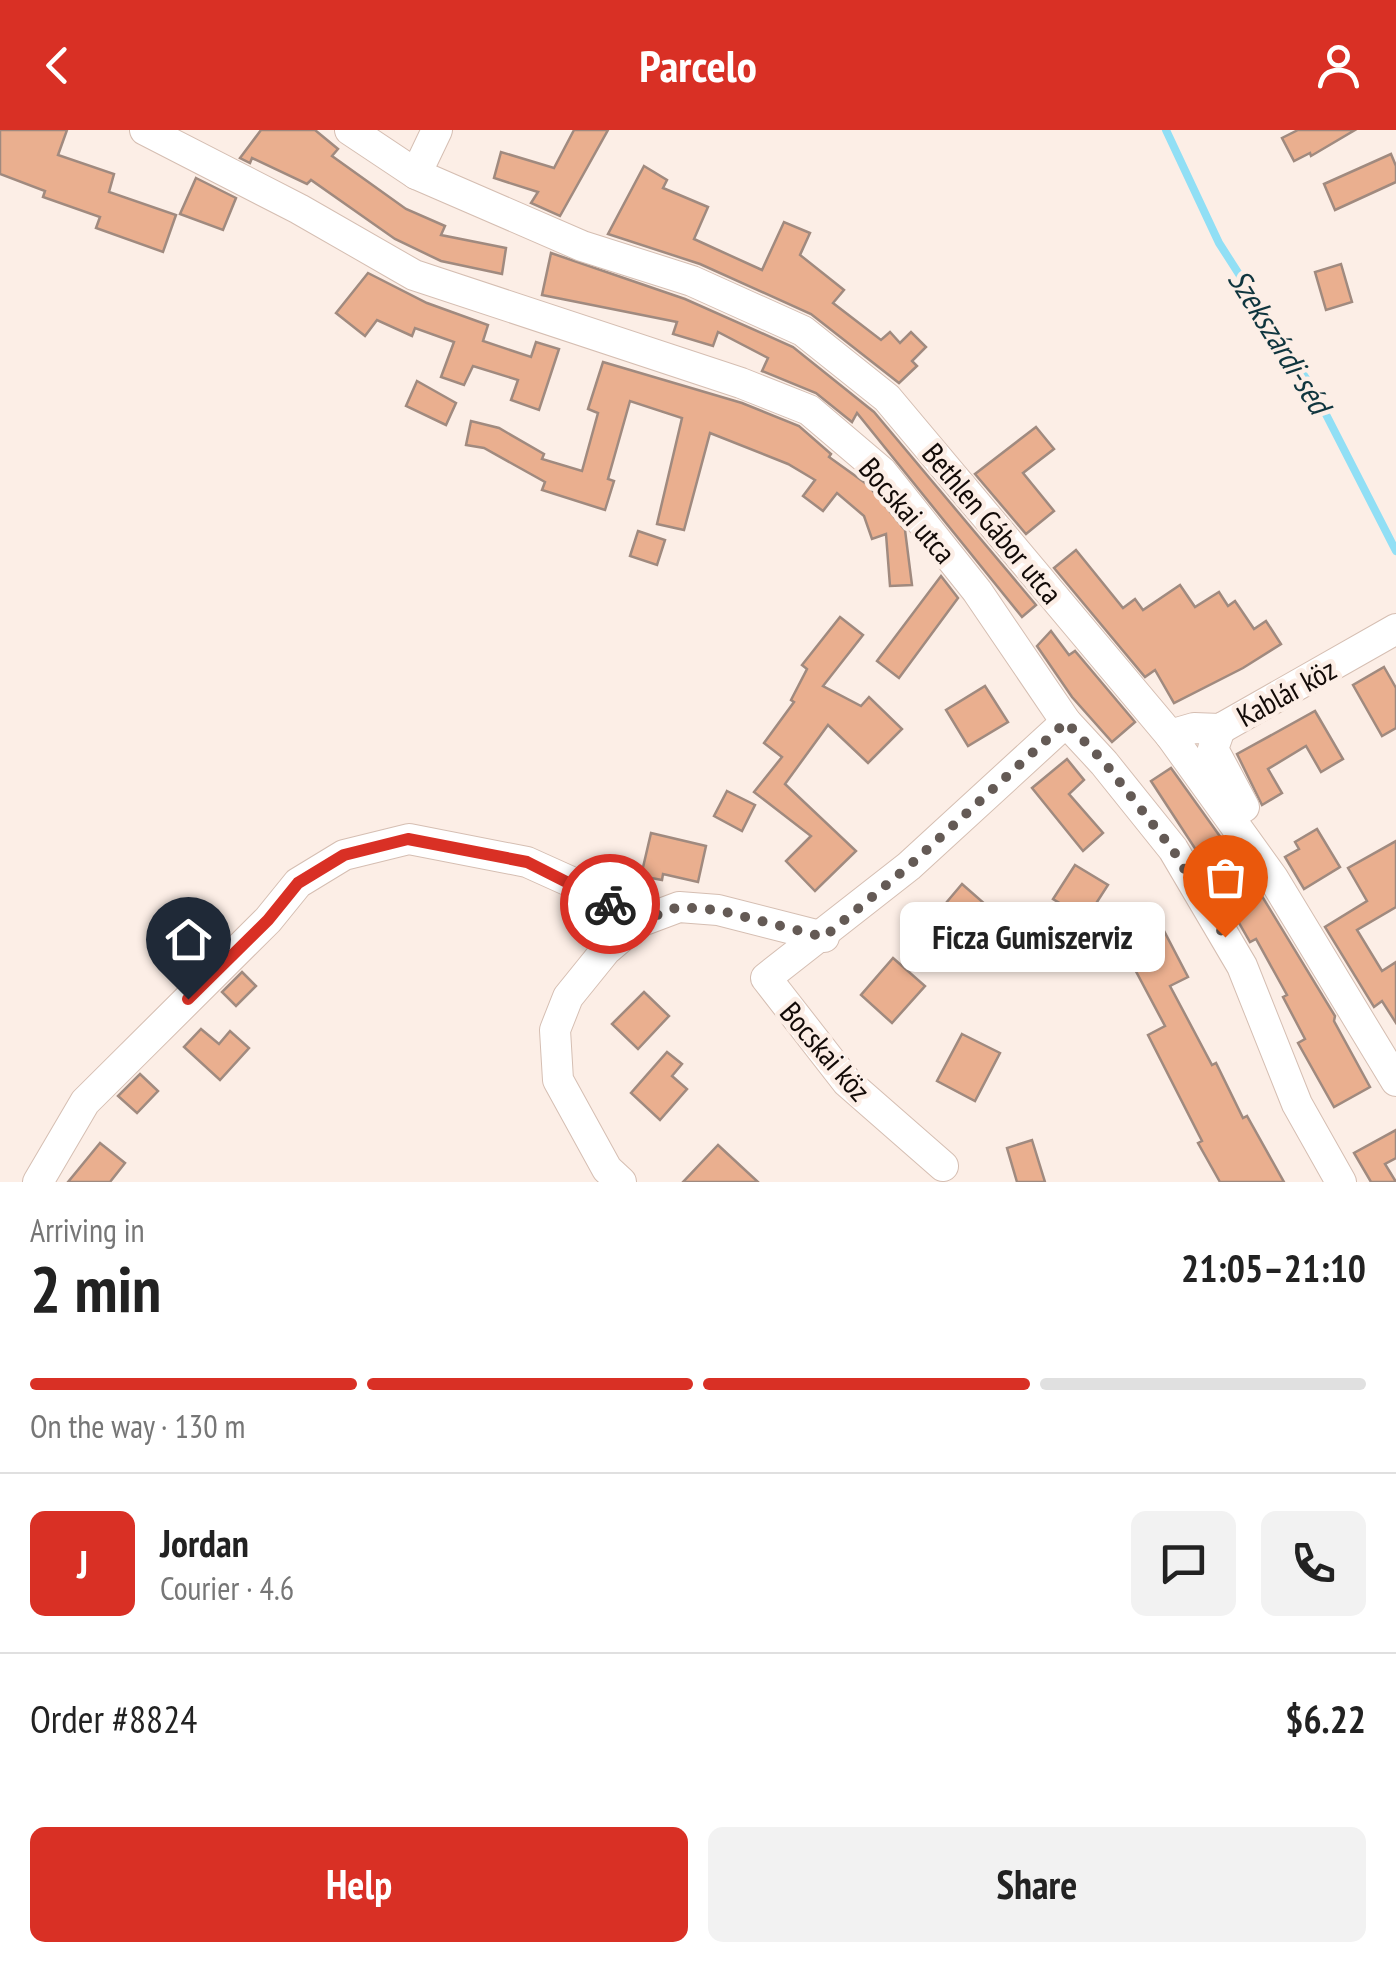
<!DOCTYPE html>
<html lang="en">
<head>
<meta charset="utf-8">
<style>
	:root { --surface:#fff; --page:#f2f2f2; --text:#222; --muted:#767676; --line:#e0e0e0; --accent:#d93025 }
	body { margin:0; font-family:"PT Sans Narrow",sans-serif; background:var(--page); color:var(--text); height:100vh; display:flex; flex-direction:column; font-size:38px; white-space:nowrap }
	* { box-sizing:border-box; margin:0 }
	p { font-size:32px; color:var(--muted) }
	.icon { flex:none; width:55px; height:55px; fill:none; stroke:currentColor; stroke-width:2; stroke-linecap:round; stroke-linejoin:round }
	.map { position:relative; height:1052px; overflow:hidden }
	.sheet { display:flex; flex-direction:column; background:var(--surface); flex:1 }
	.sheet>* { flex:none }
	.pin { position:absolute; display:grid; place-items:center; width:85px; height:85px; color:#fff; margin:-102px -42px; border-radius:50% 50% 50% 0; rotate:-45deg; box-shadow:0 0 10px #0007 }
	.pin .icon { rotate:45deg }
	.courier { position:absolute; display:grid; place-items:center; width:100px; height:100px; margin:-50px; border:8px solid #d93025; border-radius:50%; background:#fff; color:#222; box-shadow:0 2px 12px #0007 }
	.bubble { position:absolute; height:70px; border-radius:15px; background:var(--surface); box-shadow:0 2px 8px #0004; font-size:32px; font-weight:600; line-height:70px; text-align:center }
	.summary em { font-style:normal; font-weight:600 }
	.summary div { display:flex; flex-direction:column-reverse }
	.summary { display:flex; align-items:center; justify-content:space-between; height:170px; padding:0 30px }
	h1 { font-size:65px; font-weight:600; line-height:75px }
	.bar { display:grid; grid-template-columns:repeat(4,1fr); gap:15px 10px; align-content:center; height:120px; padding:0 30px }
	.bar i { height:12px; border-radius:8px; background:var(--line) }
	.bar .selected { background:var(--accent) }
	.bar p { grid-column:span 4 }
	.line { display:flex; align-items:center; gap:25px; padding:0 30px; border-top:2px solid var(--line) }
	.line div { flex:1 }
	.round { display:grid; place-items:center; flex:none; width:105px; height:105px; border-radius:15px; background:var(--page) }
	.action { display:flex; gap:20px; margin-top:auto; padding:20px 30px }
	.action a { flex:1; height:115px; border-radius:15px; background:var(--accent); color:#fff; font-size:40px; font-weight:600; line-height:115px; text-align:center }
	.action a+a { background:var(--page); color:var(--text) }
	header { display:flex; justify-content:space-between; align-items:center; height:130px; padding:0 30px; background:var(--accent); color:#fff; font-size:45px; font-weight:600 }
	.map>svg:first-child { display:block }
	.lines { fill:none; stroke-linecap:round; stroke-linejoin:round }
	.stream { stroke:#91dff5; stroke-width:8 }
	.building { fill:#eaaf8f; stroke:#a08a7f; stroke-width:2.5 }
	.minor-casing { stroke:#d5beb2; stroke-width:32 }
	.minor { stroke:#fff; stroke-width:30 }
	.done { stroke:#645a55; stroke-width:10; stroke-dasharray:0 18 }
	.route { stroke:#d93025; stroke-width:12 }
	.labels { text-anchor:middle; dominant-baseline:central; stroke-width:9; stroke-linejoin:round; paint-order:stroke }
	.street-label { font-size:30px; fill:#120a07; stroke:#fceee6 }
	.water-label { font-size:32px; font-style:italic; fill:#0f353e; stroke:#fceee6 }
</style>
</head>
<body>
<header><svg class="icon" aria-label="back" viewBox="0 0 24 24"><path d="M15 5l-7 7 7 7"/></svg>Parcelo<svg class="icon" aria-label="person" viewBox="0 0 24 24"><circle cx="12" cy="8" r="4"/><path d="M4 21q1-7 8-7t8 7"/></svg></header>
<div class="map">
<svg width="1396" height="1052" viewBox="0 0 1396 1052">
	<rect width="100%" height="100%" fill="#fceee6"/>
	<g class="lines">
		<polyline class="stream" points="1166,0 1219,113 1314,261 1396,421"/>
	</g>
	<g class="building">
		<polygon points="0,0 67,0 58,25 114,44 109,62 176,85 163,122 96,98 100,87 43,67 45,61 0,44"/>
		<polygon points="261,0 315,0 338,19 332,26 406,79 445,96 441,105 506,118 502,144 441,131 395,109 311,50 307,54 252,28 250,33 240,28"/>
		<polygon points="574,0 608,0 560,86 531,73 538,62 494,48 501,22 554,38"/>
		<polygon points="1298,0 1355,0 1311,26 1310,23 1294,31 1282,8"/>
		<polygon points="1391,24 1396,36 1396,52 1335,80 1324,54"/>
		<polygon points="644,36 667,50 663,58 708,77 694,109 762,140 784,92 810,103 800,125 844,160 833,173 881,210 890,202 900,213 911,202 926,217 912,231 917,236 899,253 811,184 700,134 608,104"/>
		<polygon points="196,48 236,68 223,100 180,84"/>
		<polygon points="551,123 685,169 793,217 874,282 1036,475 1022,487 857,283 852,292 816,263 762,241 768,228 718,202 713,216 673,204 677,192 542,165"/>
		<polygon points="1341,134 1352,172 1326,180 1315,142"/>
		<polygon points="368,143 427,173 488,195 483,211 531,227 536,212 559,219 539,280 511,270 518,250 473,236 464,255 441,247 454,212 415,198 412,206 377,190 365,206 336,183"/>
		<polygon points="603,232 742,273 799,296 831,324 829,327 868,355 905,400 912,455 890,456 886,404 872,409 864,386 837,363 823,381 803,366 815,350 788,334 710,303 684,400 657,394 682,288 630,271 608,349 614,351 605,380 542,360 545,352 484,318 466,315 471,291 499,298 544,324 542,329 582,341 598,283 588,279"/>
		<polygon points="417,251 456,273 446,295 406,276"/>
		<polygon points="1036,297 1054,319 1023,343 1054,381 1026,404 975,344"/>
		<polygon points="638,401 665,410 657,435 630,426"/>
		<polygon points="1076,420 1123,478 1135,469 1143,480 1180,455 1195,477 1219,462 1228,476 1235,471 1254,499 1266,491 1281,514 1243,538 1174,573 1155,540 1145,547 1054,438"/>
		<polygon points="941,446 958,468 899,548 877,531"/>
		<polygon points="840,487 863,505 823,556 861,576 869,567 902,599 868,633 828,595 785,654 856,721 815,761 786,731 811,706 754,662 782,627 764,613 794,572 791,570 807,539 802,535"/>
		<polygon points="1051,501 1069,525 1075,521 1135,592 1112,612 1072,567 1037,516"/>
		<polygon points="1384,537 1396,558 1396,598 1382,606 1353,555"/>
		<polygon points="985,556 1008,592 968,616 946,580"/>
		<polygon points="1315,581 1343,629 1321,642 1306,616 1268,639 1282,663 1262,675 1237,624"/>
		<polygon points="1067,629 1084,650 1069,664 1103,703 1083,721 1032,658"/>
		<polygon points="1171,638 1257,758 1335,886 1334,891 1370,957 1334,977 1298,913 1305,909 1283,867 1287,865 1256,809 1250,812 1234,784 1241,781 1218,742 1213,746 1151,651"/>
		<polygon points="727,661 755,675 742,701 714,686"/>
		<polygon points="1317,699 1340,737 1304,759 1285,727 1299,719 1295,712"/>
		<polygon points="651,703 706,716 698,752 663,744 662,750 641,746"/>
		<polygon points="1396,711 1396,777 1357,800 1382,841 1396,832 1396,893 1382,871 1374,877 1325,797 1367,771 1348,738"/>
		<polygon points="1075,735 1108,755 1086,789 1053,769"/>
		<polygon points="962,754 994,782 972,807 940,780"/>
		<polygon points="1148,787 1156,803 1163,799 1188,847 1170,856 1212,935 1216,933 1243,988 1247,986 1284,1052 1220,1052 1198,1013 1202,1011 1148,905 1165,896 1122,815 1130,811 1124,800"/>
		<polygon points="893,828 925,856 892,893 861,865"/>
		<polygon points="242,842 256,856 236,876 222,862"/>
		<polygon points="644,862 669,886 638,919 612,894"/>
		<polygon points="201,899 219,914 230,901 249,918 220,950 184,917"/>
		<polygon points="962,904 1000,923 975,971 937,951"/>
		<polygon points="667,922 682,934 672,946 687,959 660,990 631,963"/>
		<polygon points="140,944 158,961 137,983 118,966"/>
		<polygon points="1396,1000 1396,1028 1385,1034 1396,1052 1371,1052 1354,1023"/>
		<polygon points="1032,1010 1045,1052 1017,1052 1007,1018"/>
		<polygon points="100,1013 125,1033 110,1052 68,1052"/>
		<polygon points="718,1015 758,1052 683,1052"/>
	</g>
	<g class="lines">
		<g class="minor-casing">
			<g id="minor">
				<polyline points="145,0 299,79 414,145 741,253 809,280 882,342 977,461 1066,592 1104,633 1173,719 1242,836 1297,974 1341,1052"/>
				<polyline points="350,0 416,44 582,116 692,151 803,201 887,268 1170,605 1273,748 1396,951"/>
				<polyline points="416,44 437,0"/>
				<polyline points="1220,599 1213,619 1244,677"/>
				<polyline points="1170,605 1194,598 1220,599 1396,499"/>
				<polyline points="943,1036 847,952 766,848 909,736 1066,592"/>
				<polyline points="38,1052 85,972 268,790 298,753 344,725 409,709 527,732 578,755 639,792"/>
				<polyline points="621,1052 607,1039 558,950 555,900 568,867 606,820 639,792 679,777 718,780 824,807"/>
			</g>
		</g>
		<use href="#minor" class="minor"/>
	</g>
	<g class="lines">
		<polyline class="done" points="610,774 639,792 678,777 718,780 824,807 909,736 1066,592 1104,632 1173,720 1225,807"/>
		<polyline class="route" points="188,869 268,790 298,753 344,725 408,709 527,732 610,774"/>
	</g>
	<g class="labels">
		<g class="street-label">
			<text transform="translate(908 380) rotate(49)">Bocskai utca</text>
			<text transform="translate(993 393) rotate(50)">Bethlen Gábor utca</text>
			<text transform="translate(1286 562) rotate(-29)">Kablár köz</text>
			<text transform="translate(826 921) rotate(49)">Bocskai köz</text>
		</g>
		<g class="water-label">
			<text transform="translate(1280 211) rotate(58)">Szekszárdi-séd</text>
		</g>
	</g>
</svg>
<div class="pin" style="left:1225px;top:807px;background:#ea580c"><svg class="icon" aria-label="bag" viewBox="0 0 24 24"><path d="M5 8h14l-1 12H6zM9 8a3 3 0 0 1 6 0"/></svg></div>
<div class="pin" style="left:188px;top:869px;background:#1f2937"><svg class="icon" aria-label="home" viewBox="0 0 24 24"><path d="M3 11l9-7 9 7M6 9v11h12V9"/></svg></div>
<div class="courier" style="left:610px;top:774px"><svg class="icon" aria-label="bike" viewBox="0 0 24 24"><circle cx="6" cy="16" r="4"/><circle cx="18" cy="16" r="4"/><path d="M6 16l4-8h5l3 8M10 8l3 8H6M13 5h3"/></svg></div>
<div class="bubble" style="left:900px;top:772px;width:265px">Ficza Gumiszerviz</div>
</div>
<section class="sheet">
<div class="summary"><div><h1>2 min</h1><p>Arriving in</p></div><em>21:05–21:10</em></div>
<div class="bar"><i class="selected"></i><i class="selected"></i><i class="selected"></i><i></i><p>On the way · 130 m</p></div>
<div class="line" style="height:180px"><b class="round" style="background:var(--accent);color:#fff">J</b><div><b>Jordan</b><p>Courier · 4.6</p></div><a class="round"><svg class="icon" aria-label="chat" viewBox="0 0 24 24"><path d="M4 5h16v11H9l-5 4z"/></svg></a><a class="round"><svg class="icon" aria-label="phone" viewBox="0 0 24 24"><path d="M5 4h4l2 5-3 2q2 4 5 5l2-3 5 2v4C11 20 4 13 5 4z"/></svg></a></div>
<div class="line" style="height:130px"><div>Order #8824</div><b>$6.22</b></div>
<div class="action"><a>Help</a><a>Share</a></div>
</section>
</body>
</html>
